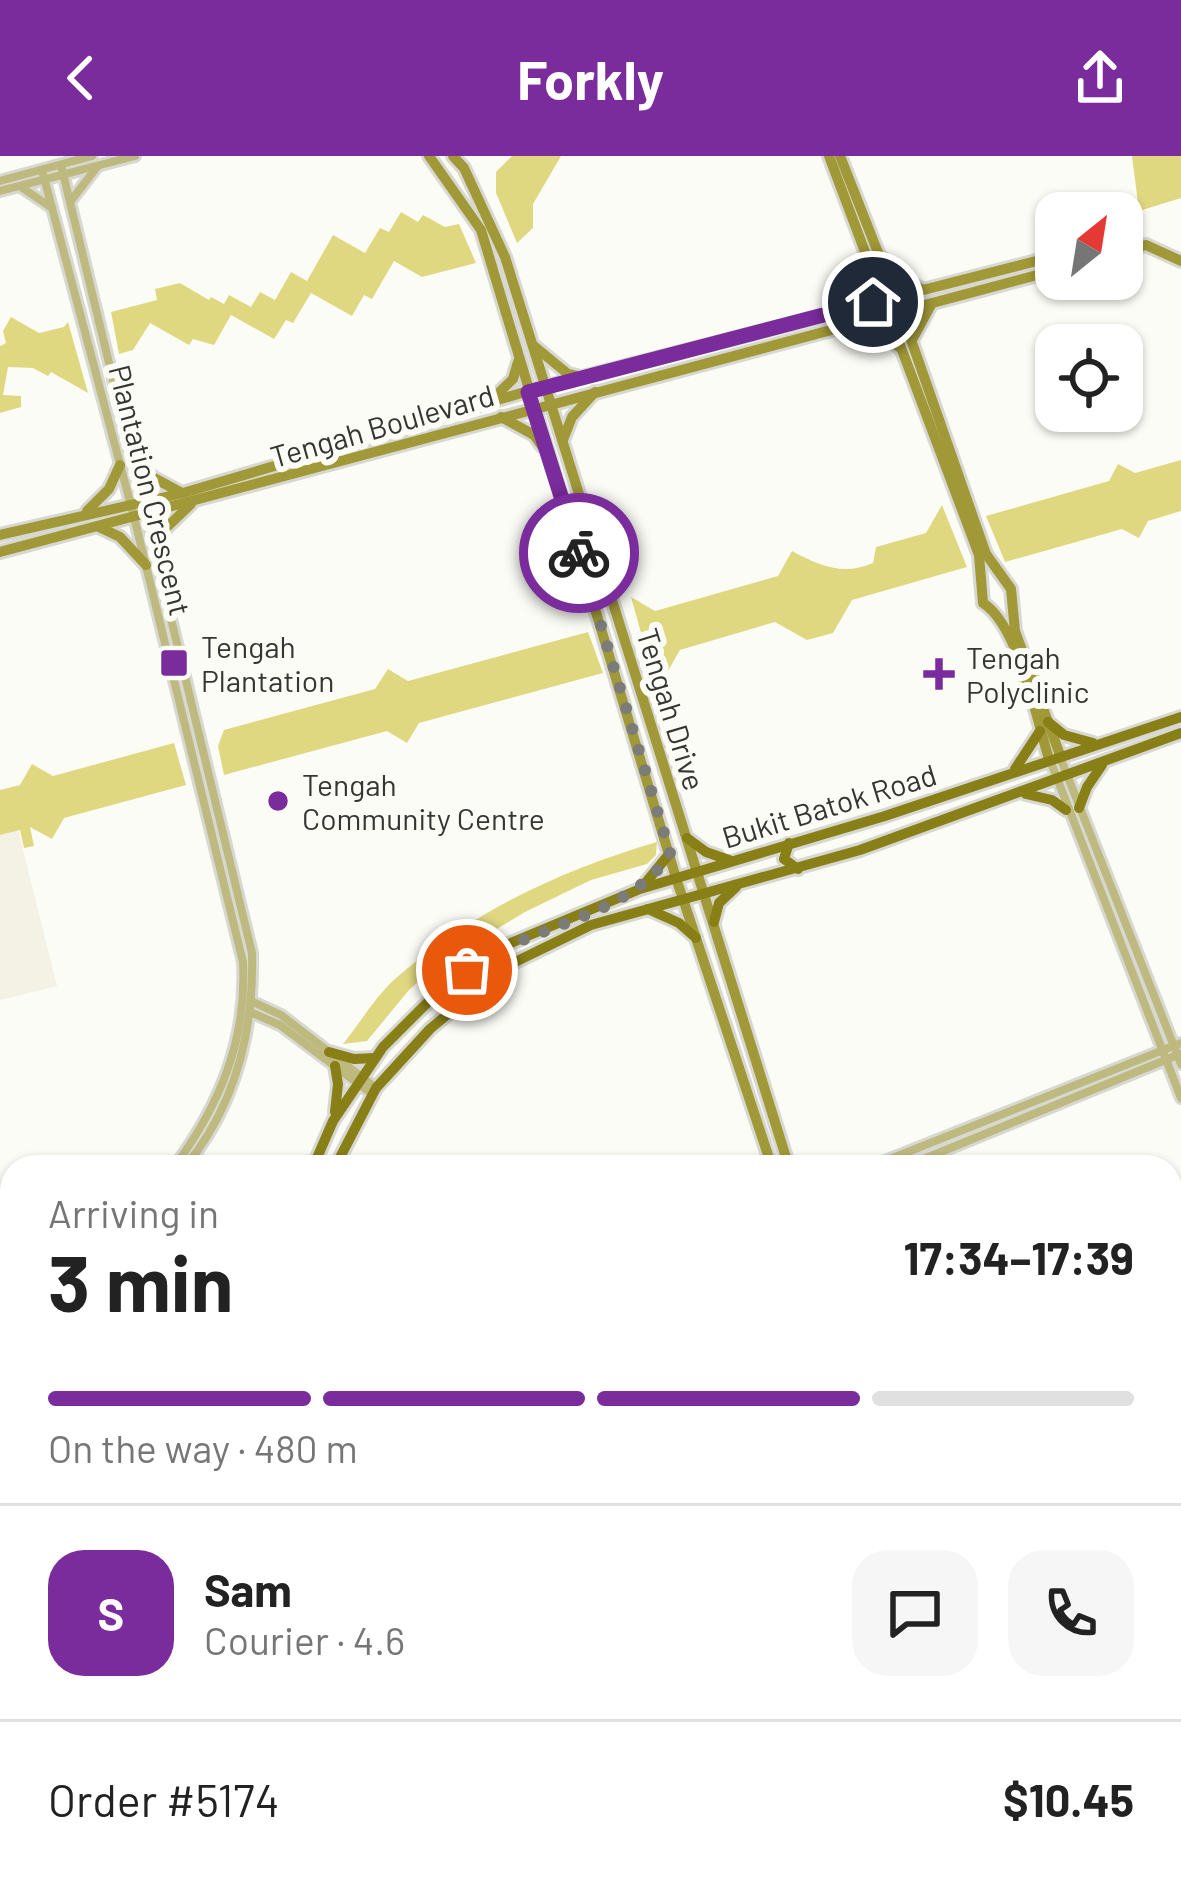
<!DOCTYPE html>
<html lang="en">
<head>
<meta charset="utf-8">
<style>
	:root { --surface:#fff; --page:#f6f6f6; --text:#222; --muted:#767676; --line:#e0e0e0; --accent:#7a2b9c }
	body { margin:0; font-family:Barlow,sans-serif; background:var(--page); color:var(--text); height:100vh; display:flex; flex-direction:column; font-size:45px; white-space:nowrap }
	* { box-sizing:border-box; margin:0 }
	p { font-size:39px; color:var(--muted) }
	.icon { flex:none; width:66px; height:66px; fill:none; stroke:currentColor; stroke-width:2; stroke-linecap:round; stroke-linejoin:round }
	.map { position:relative; flex:1; overflow:hidden }
	.drawer { position:absolute; left:0px; top:999px; width:1182px; height:747px; display:flex; flex-direction:column; background:var(--surface); border-radius:36px 36px 0 0; box-shadow:0 3px 9px #0004 }
	.drawer>* { flex:none }
	.needle { width:78px; rotate:30deg }
	.tools { position:absolute; left:1035px; top:36px; display:grid; gap:24px }
	.tools a { display:grid; place-items:center; width:108px; height:108px; border-radius:24px; background:var(--surface); box-shadow:0 3px 9px #0004; font-size:60px }
	.pin { position:absolute; display:grid; place-items:center; width:102px; height:102px; color:#fff; margin:-51px; border:6px solid #fff; border-radius:50%; box-shadow:0 3px 12px #0007 }
	.courier { position:absolute; display:grid; place-items:center; width:120px; height:120px; margin:-60px; border:9px solid #7a2b9c; border-radius:50%; background:#fff; color:#222; box-shadow:0 3px 15px #0007 }
	.headline em { font-style:normal; font-weight:700 }
	.headline div { display:flex; flex-direction:column-reverse }
	.headline { display:flex; align-items:center; justify-content:space-between; height:204px; padding:0 48px }
	h1 { font-size:78px; font-weight:700; line-height:90px }
	.bar { display:grid; grid-template-columns:repeat(4,1fr); gap:18px 12px; align-content:center; height:144px; padding:0 48px }
	.bar i { height:15px; border-radius:9px; background:var(--line) }
	.bar .active { background:var(--accent) }
	.bar p { grid-column:span 4 }
	.line { display:flex; align-items:center; gap:30px; padding:0 48px; border-top:3px solid var(--line) }
	.line div { flex:1 }
	.round { display:grid; place-items:center; flex:none; width:126px; height:126px; border-radius:36px; background:var(--page) }
	header { display:flex; justify-content:space-between; align-items:center; height:156px; padding:0 48px; background:var(--accent); color:#fff; font-size:54px; font-weight:700 }
	.map>svg:first-child { display:block }
	.built { fill:#f3f2e5 }
	.green { fill:#e0d881 }
	.lines { fill:none; stroke-linecap:round; stroke-linejoin:round }
	.canal { stroke:#bab157; stroke-width:8 }
	.street-casing { stroke:#d8d8d3; stroke-width:14 }
	.secondary-casing { stroke:#d8d8d3; stroke-width:16 }
	.primary-casing { stroke:#d8d8d3; stroke-width:16 }
	.street { stroke:#beb97f; stroke-width:8 }
	.secondary { stroke:#a19837; stroke-width:10 }
	.primary { stroke:#897f17; stroke-width:10 }
	.done { stroke:#7b7b77; stroke-width:12; stroke-dasharray:0 21.6 }
	.route { stroke:#7a2b9c; stroke-width:15 }
	.poi-dot { fill:#7a2b9c; stroke:#fcfcf6; stroke-width:4.5 }
	.labels { text-anchor:middle; dominant-baseline:central; stroke-width:12; stroke-linejoin:round; paint-order:stroke }
	.street-label { font-size:30px; fill:#353533; stroke:#fcfcf6 }
	.poi-label { font-size:30px; fill:#353533; stroke:#fcfcf6; text-anchor:start }
</style>
</head>
<body>
<header><svg class="icon" aria-label="back" viewBox="0 0 24 24"><path d="M15 5l-7 7 7 7"/></svg>Forkly<svg class="icon" aria-label="share" viewBox="0 0 24 24"><path d="M12 15V3M7 8l5-5 5 5M5 13v7h14v-7"/></svg></header>
<div class="map">
<svg width="1181" height="1744" viewBox="0 0 1181 1744">
	<rect width="100%" height="100%" fill="#fcfcf6"/>
	<g class="built">
		<polygon points="18,674 57,830 0,844 0,679"/>
		<polygon points="515,1734 825,1734 803,1744 532,1744"/>
	</g>
	<g class="green">
		<polygon points="512,0 561,0 533,48 533,72 517,87 496,37 496,16"/>
		<polygon points="1132,0 1181,0 1181,42 1139,55"/>
		<polygon points="401,56 418,66 423,59 445,71 459,68 476,107 422,121 394,105 372,143 364,139 352,160 311,137 293,167 286,164 274,183 231,159 214,189 193,183 189,189 150,167 133,194 119,198 111,156 157,144 155,133 180,127 209,144 211,141 224,148 229,139 251,151 260,136 275,144 291,116 307,125 333,79 365,97 380,72 389,76"/>
		<polygon points="11,161 39,177 64,171 68,166 88,237 51,216 48,220 33,212 8,211 3,239 21,240 21,251 0,257 0,190 6,187 3,175"/>
		<polygon points="1181,304 1181,355 1148,365 1139,382 1122,373 1005,406 986,360 1109,325 1118,308 1135,317"/>
		<path d="M942,349L967,411L852,444L833,477L807,484L775,466L680,494L657,534L631,441L655,455L778,420L792,395C820,410 843,420 873,407L876,391L926,377Z"/>
		<polygon points="588,476 603,517 419,567 407,587 387,575 224,619 218,590 224,574 375,533 388,513 408,525"/>
		<polygon points="174,587 186,629 64,662 52,683 30,671 34,690 24,692 20,674 0,679 0,634 20,629 32,608 53,620"/>
		<path d="M657,686L656,699L647,708L591,724L525,756L436,810L409,834L367,885L343,888C360,867 375,841 395,823C471,756 561,714 657,686Z"/>
		<polygon points="1170,1292 1181,1292 1181,1744 1144,1744 1148,1734 1170,1734"/>
		<polygon points="199,1734 306,1734 304,1744 195,1744"/>
		<polygon points="360,1734 426,1734 420,1744 354,1744"/>
	</g>
	<g class="lines">
		<polyline class="canal" points="337,1744 342,1734"/>
		<g class="street-casing">
			<g id="street">
				<path d="M61,9L252,797C254,876 235,950 185,1011"/>
				<path d="M42,14L134,361L243,806C247,884 220,949 174,1011"/>
				<polyline points="0,25 92,0"/>
				<polyline points="21,31 52,52"/>
				<polyline points="0,35 135,0"/>
				<polyline points="70,46 97,11"/>
				<polyline points="1060,601 1181,908"/>
				<polyline points="1050,604 1181,942"/>
				<polyline points="251,845 281,859 376,932"/>
				<polyline points="250,856 280,869 372,938"/>
				<polyline points="870,1011 1181,887"/>
				<polyline points="904,1011 1180,898"/>
				<polyline points="0,1104 12,1101"/>
				<polyline points="0,1116 12,1113"/>
				<polyline points="1170,1262 1181,1263"/>
				<polyline points="1170,1276 1181,1276"/>
				<polyline points="314,1744 320,1734"/>
				<polyline points="328,1744 333,1734"/>
			</g>
		</g>
		<g class="secondary-casing">
			<g id="secondary">
				<polyline points="429,0 481,74 676,722 772,1011"/>
				<polyline points="453,0 464,12 505,101 789,1011"/>
				<path d="M829,0L979,399L983,447C1019,470 1036,562 1049,603"/>
				<polyline points="840,0 901,155 986,398 1011,433 1015,475 1060,599"/>
				<polyline points="1122,95 1146,89 1181,105"/>
				<polyline points="883,103 905,125 920,132"/>
				<polyline points="846,151 861,133 868,110"/>
				<polyline points="859,168 879,176 899,191"/>
				<polyline points="913,182 932,147"/>
				<polyline points="534,190 568,218 577,220"/>
				<polyline points="492,243 513,223 518,206"/>
				<polyline points="501,261 534,279 542,290"/>
				<polyline points="563,284 572,261 595,236"/>
				<polyline points="135,304 154,322 180,336"/>
				<polyline points="87,355 109,333 120,309"/>
				<polyline points="99,371 120,381 146,409"/>
				<polyline points="0,379 183,337 528,235 1056,100"/>
				<polyline points="0,396 1056,114"/>
				<polyline points="157,397 166,372 191,348"/>
			</g>
		</g>
		<g class="primary-casing">
			<g id="primary">
				<polyline points="1048,566 1064,579 1093,587"/>
				<polyline points="1015,613 1040,575"/>
				<polyline points="1026,638 1052,644 1066,654"/>
				<polyline points="1079,652 1087,631 1102,609"/>
				<polyline points="687,682 706,696 729,704"/>
				<polyline points="789,687 784,703 798,713"/>
				<polyline points="643,730 670,697"/>
				<polyline points="648,753 679,767 696,782"/>
				<polyline points="714,766 719,747 736,731"/>
				<polyline points="329,896 354,903 375,902"/>
				<polyline points="335,956 338,928 335,910"/>
				<polyline points="313,1011 333,965 383,891 439,835 494,794 640,733 885,660 1181,561"/>
				<polyline points="335,1011 376,932 430,873 503,812 591,769 860,694 1181,577"/>
				<polyline points="468,1734 486,1744"/>
				<polyline points="489,1734 505,1744"/>
				<polyline points="970,1734 1017,1744"/>
				<polyline points="1011,1734 1046,1744"/>
				<polyline points="1126,1738 1127,1744"/>
				<polyline points="132,1744 139,1734"/>
				<polyline points="161,1744 167,1734"/>
				<polyline points="828,1744 856,1734"/>
				<polyline points="858,1744 895,1734"/>
				<polyline points="1093,1744 1111,1735"/>
			</g>
		</g>
		<use href="#street" class="street"/>
		<use href="#secondary" class="secondary"/>
		<use href="#primary" class="primary"/>
	</g>
	<g class="lines">
		<path class="done" d="M467,814C527,769 631,762 670,697L579,397"/>
		<polyline class="route" points="579,397 528,236 873,146"/>
	</g>
	<g class="poi-dot">
		<rect x="159" y="492" width="30" height="30" rx="6"/>
		<path d="M933 500h12v12h12v12h-12v12h-12v-12h-12v-12h12z"/>
		<circle cx="278" cy="645" r="12"/>
	</g>
	<g class="labels">
		<g class="street-label">
			<text transform="translate(382 269) rotate(-16)">Tengah Boulevard</text>
			<text transform="translate(151 334) rotate(76)">Plantation Crescent</text>
			<text transform="translate(672 553) rotate(73)">Tengah Drive</text>
			<text transform="translate(829 649) rotate(-17)">Bukit Batok Road</text>
		</g>
		<g class="poi-label">
			<text x="201" y="490">Tengah<tspan x="201" dy="34">Plantation</tspan></text>
			<text x="966" y="501">Tengah<tspan x="966" dy="34">Polyclinic</tspan></text>
			<text x="302" y="628">Tengah<tspan x="302" dy="34">Community Centre</tspan></text>
		</g>
	</g>
</svg>
<div class="tools">
<a><svg class="needle" viewBox="-14 -14 28 28"><path d="M0-13l5 13h-10z" fill="#e53935"/><path d="M0 13l5-13h-10z" fill="#767676"/></svg></a>
<a><svg class="icon" aria-label="locate" viewBox="0 0 24 24"><circle cx="12" cy="12" r="6"/><path d="M12 2v4M12 18v4M2 12h4M18 12h4"/></svg></a>
</div>
<div class="pin" style="left:467px;top:814px;background:#ea580c"><svg class="icon" aria-label="bag" viewBox="0 0 24 24"><path d="M5 8h14l-1 12H6zM9 8a3 3 0 0 1 6 0"/></svg></div>
<div class="pin" style="left:873px;top:146px;background:#1f2937"><svg class="icon" aria-label="home" viewBox="0 0 24 24"><path d="M3 11l9-7 9 7M6 9v11h12V9"/></svg></div>
<div class="courier" style="left:579px;top:397px"><svg class="icon" aria-label="bike" viewBox="0 0 24 24"><circle cx="6" cy="16" r="4"/><circle cx="18" cy="16" r="4"/><path d="M6 16l4-8h5l3 8M10 8l3 8H6M13 5h3"/></svg></div>
<section class="drawer">
<div class="headline"><div><h1>3 min</h1><p>Arriving in</p></div><em>17:34–17:39</em></div>
<div class="bar"><i class="active"></i><i class="active"></i><i class="active"></i><i></i><p>On the way · 480 m</p></div>
<div class="line" style="height:216px"><b class="round" style="background:var(--accent);color:#fff">S</b><div><b>Sam</b><p>Courier · 4.6</p></div><a class="round"><svg class="icon" aria-label="chat" viewBox="0 0 24 24"><path d="M4 5h16v11H9l-5 4z"/></svg></a><a class="round"><svg class="icon" aria-label="phone" viewBox="0 0 24 24"><path d="M5 4h4l2 5-3 2q2 4 5 5l2-3 5 2v4C11 20 4 13 5 4z"/></svg></a></div>
<div class="line" style="height:156px"><div>Order #5174</div><b>$10.45</b></div>
</section>
</div>
</body>
</html>
